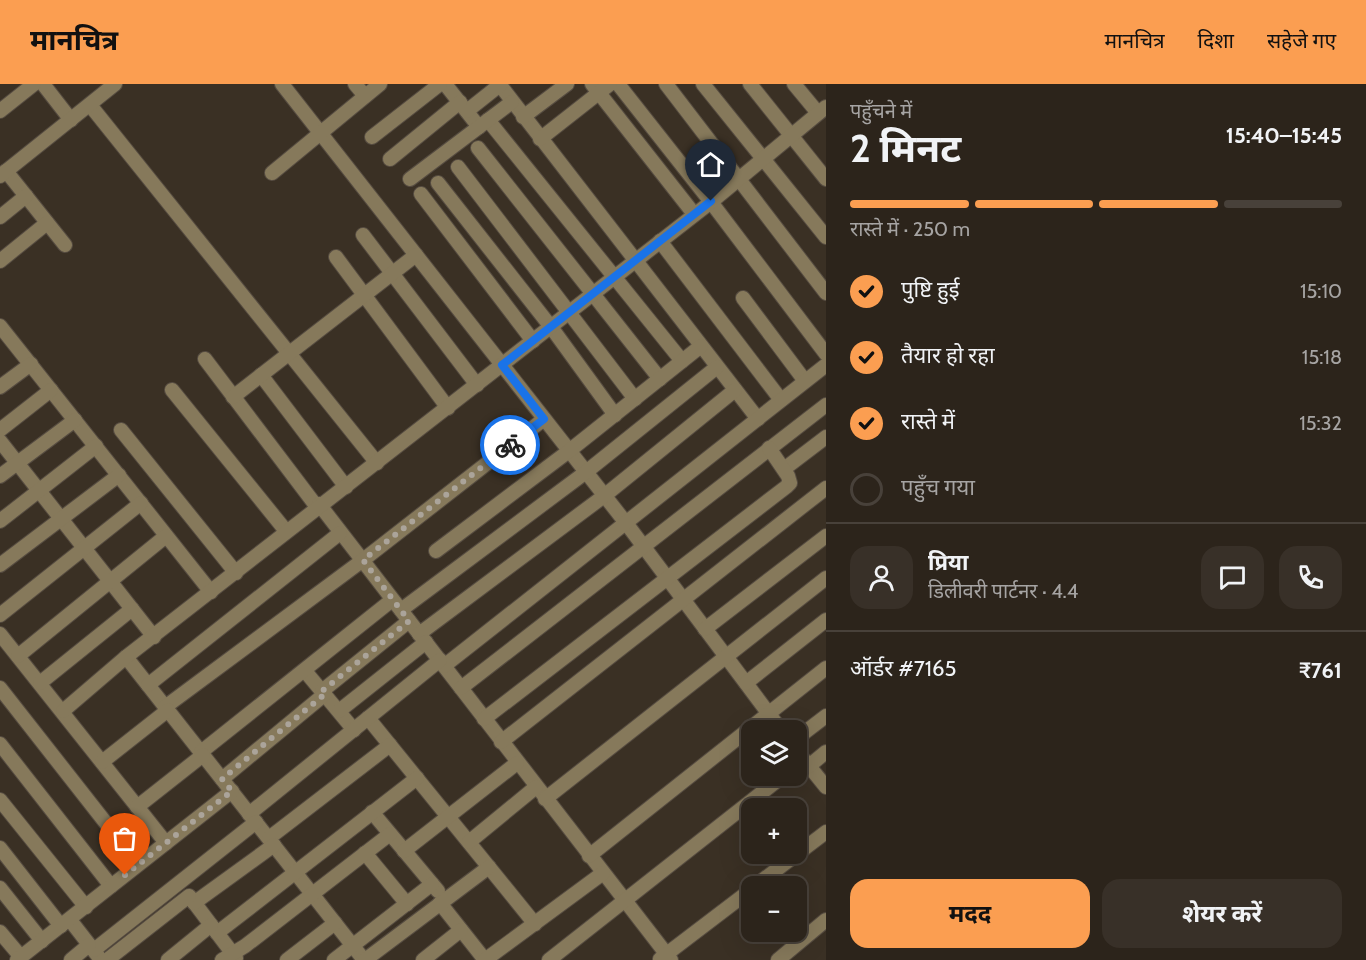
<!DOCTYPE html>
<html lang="hi">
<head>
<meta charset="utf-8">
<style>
	:root { --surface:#2c241b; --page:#383028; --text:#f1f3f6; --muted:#a6a4a3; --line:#48413a; --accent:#fb9e51 }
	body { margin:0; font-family:Cabin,"Noto Sans Devanagari",sans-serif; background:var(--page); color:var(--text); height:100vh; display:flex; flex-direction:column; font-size:22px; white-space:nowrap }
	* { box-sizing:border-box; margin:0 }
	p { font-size:20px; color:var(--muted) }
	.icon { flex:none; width:33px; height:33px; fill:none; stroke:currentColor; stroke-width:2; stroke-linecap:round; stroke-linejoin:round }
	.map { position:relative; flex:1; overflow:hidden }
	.details { display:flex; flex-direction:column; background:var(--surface); width:540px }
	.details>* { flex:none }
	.controls { position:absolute; left:741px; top:636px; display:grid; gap:12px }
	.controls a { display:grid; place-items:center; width:66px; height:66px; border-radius:12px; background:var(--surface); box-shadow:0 6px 24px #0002,0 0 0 2px var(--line); font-size:30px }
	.pin { position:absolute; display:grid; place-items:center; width:51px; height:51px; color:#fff; margin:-62px -26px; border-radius:50% 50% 50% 0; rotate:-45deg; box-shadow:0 0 6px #0007 }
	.pin .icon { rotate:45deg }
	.courier { position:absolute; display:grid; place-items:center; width:60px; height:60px; margin:-30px; border:4px solid #1a73e8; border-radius:50%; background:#fff; color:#222; box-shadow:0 2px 8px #0007 }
	.summary em { font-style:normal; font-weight:700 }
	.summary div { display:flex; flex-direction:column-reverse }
	.summary { display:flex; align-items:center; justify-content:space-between; height:102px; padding:0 24px }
	h1 { font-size:39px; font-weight:700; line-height:45px }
	.bar { display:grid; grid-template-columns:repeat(4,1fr); gap:9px 6px; align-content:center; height:72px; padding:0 24px }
	.bar i { height:8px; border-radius:4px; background:var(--line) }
	.bar .active { background:var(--accent) }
	.bar p { grid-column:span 4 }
	.line { display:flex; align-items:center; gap:15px; padding:0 24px; border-top:2px solid var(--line) }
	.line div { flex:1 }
	.round { display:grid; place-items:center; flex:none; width:63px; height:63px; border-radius:18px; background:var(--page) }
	ol { padding:0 24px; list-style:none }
	li { display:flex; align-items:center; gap:18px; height:66px }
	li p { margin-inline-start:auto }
	li .icon { padding:6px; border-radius:50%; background:var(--accent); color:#111; stroke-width:4 }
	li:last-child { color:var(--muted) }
	li i { width:33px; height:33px; border:3px solid var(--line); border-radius:50% }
	.cta { display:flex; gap:12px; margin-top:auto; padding:12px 24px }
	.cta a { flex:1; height:69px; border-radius:18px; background:var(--accent); color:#111; font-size:24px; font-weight:700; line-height:69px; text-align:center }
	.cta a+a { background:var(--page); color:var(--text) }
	header { display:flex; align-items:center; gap:36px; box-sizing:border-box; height:84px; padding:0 30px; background:var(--accent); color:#111 }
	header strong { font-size:28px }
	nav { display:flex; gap:33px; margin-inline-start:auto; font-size:21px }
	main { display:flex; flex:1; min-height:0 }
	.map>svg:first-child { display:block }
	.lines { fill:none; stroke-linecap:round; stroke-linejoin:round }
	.minor-casing { stroke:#564c41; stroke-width:16 }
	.minor { stroke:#86795b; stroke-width:14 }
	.done { stroke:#aba49a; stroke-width:6; stroke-dasharray:0 10.8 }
	.route { stroke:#1a73e8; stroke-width:8 }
</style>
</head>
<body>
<header>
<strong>मानचित्र</strong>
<nav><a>मानचित्र</a><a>दिशा</a><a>सहेजे गए</a></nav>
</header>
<main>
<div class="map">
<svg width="826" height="876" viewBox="0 0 826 876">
	<rect width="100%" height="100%" fill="#3a3024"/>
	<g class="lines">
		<g class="minor-casing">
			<g id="minor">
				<polyline points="43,0 71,36"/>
				<polyline points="282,0 626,439 781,646"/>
				<polyline points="355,0 365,12"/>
				<polyline points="445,0 479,43"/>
				<polyline points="592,0 694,130"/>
				<polyline points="618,0 711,118 826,270"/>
				<polyline points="666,0 826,209"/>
				<polyline points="703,0 826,153"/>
				<polyline points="750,0 826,95"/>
				<polyline points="794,0 818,29"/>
				<polyline points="500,1 758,335"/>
				<polyline points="90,21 377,379"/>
				<polyline points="0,27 34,0"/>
				<polyline points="467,27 501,0"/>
				<polyline points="523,33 567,0"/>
				<polyline points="488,36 682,277"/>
				<polyline points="372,53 440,0"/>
				<polyline points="540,55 610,0"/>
				<polyline points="478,64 660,295"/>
				<polyline points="390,75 460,18"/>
				<polyline points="458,83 635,315"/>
				<polyline points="6,87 65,161"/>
				<polyline points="272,89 380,0"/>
				<polyline points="0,92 115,0"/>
				<polyline points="410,95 512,18"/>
				<polyline points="438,99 551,243 615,331"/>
				<polyline points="421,110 533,257"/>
				<polyline points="0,133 26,112"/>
				<polyline points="363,151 477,301"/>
				<polyline points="660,157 781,316"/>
				<polyline points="336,173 448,324"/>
				<polyline points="0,177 47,139"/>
				<polyline points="743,214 805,297"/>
				<polyline points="0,242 211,508"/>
				<polyline points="205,275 317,423"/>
				<polyline points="261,291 346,403"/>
				<polyline points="0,303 31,280"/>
				<polyline points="172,306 286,447"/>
				<polyline points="233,313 416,171"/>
				<polyline points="0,346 51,306"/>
				<polyline points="121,346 236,489"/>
				<polyline points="0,357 154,553"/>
				<polyline points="784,385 826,353"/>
				<polyline points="0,392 75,336"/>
				<polyline points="319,420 671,876"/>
				<polyline points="0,437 96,362"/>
				<polyline points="436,467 569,367 701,262"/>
				<polyline points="0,481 119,391"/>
				<polyline points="401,526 586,388 717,283"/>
				<polyline points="0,531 141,419"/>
				<polyline points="705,545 826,452"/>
				<polyline points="0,550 166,759"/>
				<polyline points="419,550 604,412 735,306"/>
				<polyline points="18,572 166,452"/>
				<polyline points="126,573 364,876"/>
				<polyline points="444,582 826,281"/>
				<polyline points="305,587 354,646"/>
				<polyline points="40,599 132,525"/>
				<polyline points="746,599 826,536"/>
				<polyline points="148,601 340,449"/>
				<polyline points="0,604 138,780"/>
				<polyline points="461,604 826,321"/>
				<polyline points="322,607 409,537"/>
				<polyline points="165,623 363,476 544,335"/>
				<polyline points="63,627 126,573 711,118 826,23"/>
				<polyline points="339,627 426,558"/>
				<polyline points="368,634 535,840"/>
				<polyline points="484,635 786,403 790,399 788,392 769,364"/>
				<polyline points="796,655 826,632"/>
				<polyline points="501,658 826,404"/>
				<polyline points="0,660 111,802"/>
				<polyline points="796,666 826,703"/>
				<polyline points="201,668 392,516"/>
				<polyline points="102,678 168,626"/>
				<polyline points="809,682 826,668"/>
				<polyline points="222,695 325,610"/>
				<polyline points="545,715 826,494"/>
				<polyline points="0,716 86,823"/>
				<polyline points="137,723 203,671"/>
				<polyline points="372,728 438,807"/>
				<polyline points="249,730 440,576"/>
				<polyline points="269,754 390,661"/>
				<polyline points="469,758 536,703"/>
				<polyline points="0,764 61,842"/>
				<polyline points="404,767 517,679"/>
				<polyline points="365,769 407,820"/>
				<polyline points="589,772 826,584"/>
				<polyline points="755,802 826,748"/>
				<polyline points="0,804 42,857"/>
				<polyline points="190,813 236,874"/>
				<polyline points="194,819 274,761"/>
				<polyline points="440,819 485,876"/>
				<polyline points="70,836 98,872"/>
				<polyline points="0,848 21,873"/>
				<polyline points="217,849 417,694"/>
				<polyline points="94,866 256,738"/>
				<polyline points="660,875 752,805"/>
				<polyline points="17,876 232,707"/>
				<polyline points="71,876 89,861"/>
				<polyline points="107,876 189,812"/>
				<polyline points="168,876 211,841"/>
				<polyline points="222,876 245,862 390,750"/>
				<polyline points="287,876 335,839"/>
				<polyline points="334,876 432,800"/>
				<polyline points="365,876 489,783"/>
				<polyline points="423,876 461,846"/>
				<polyline points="485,876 603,789"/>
				<polyline points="549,876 783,692"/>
				<polyline points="778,876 826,836"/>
			</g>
		</g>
		<use href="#minor" class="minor"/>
	</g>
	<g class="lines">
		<polyline class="done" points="125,791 232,707 222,695 325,610 322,607 409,537 363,476 510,361"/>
		<polyline class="route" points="510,361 544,335 502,281 711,117"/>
	</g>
</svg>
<div class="controls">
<a><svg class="icon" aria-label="layers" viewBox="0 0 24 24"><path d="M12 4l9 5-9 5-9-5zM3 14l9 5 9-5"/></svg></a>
<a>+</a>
<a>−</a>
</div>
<div class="pin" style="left:125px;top:791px;background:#ea580c"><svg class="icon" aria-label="bag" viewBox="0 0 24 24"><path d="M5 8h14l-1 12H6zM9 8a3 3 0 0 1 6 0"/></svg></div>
<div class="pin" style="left:711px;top:117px;background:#1f2937"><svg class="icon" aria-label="home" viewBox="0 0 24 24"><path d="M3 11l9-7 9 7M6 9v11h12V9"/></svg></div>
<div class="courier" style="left:510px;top:361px"><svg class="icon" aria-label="bike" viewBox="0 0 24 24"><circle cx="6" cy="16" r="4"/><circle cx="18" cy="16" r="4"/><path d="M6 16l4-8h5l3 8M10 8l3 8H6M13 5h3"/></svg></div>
</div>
<section class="details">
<div class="summary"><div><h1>2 मिनट</h1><p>पहुँचने में</p></div><em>15:40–15:45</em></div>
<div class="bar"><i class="active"></i><i class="active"></i><i class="active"></i><i></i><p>रास्ते में · 250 m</p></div>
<ol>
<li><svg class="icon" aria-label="check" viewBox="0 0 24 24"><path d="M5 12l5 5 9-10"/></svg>पुष्टि हुई<p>15:10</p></li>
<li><svg class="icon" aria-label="check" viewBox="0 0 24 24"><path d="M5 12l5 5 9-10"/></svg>तैयार हो रहा<p>15:18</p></li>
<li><svg class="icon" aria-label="check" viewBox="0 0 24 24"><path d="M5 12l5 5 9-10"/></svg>रास्ते में<p>15:32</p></li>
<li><i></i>पहुँच गया</li>
</ol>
<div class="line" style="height:108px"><a class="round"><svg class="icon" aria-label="person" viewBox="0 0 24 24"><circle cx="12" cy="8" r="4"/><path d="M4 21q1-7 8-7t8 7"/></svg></a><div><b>प्रिया</b><p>डिलीवरी पार्टनर · 4.4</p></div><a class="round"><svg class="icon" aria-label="chat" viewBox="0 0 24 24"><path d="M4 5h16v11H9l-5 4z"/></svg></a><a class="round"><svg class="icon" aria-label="phone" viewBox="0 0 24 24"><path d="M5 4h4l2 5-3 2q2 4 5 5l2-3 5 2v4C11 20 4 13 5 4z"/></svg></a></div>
<div class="line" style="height:78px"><div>ऑर्डर #7165</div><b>₹761</b></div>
<div class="cta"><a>मदद</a><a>शेयर करें</a></div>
</section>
</main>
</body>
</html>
